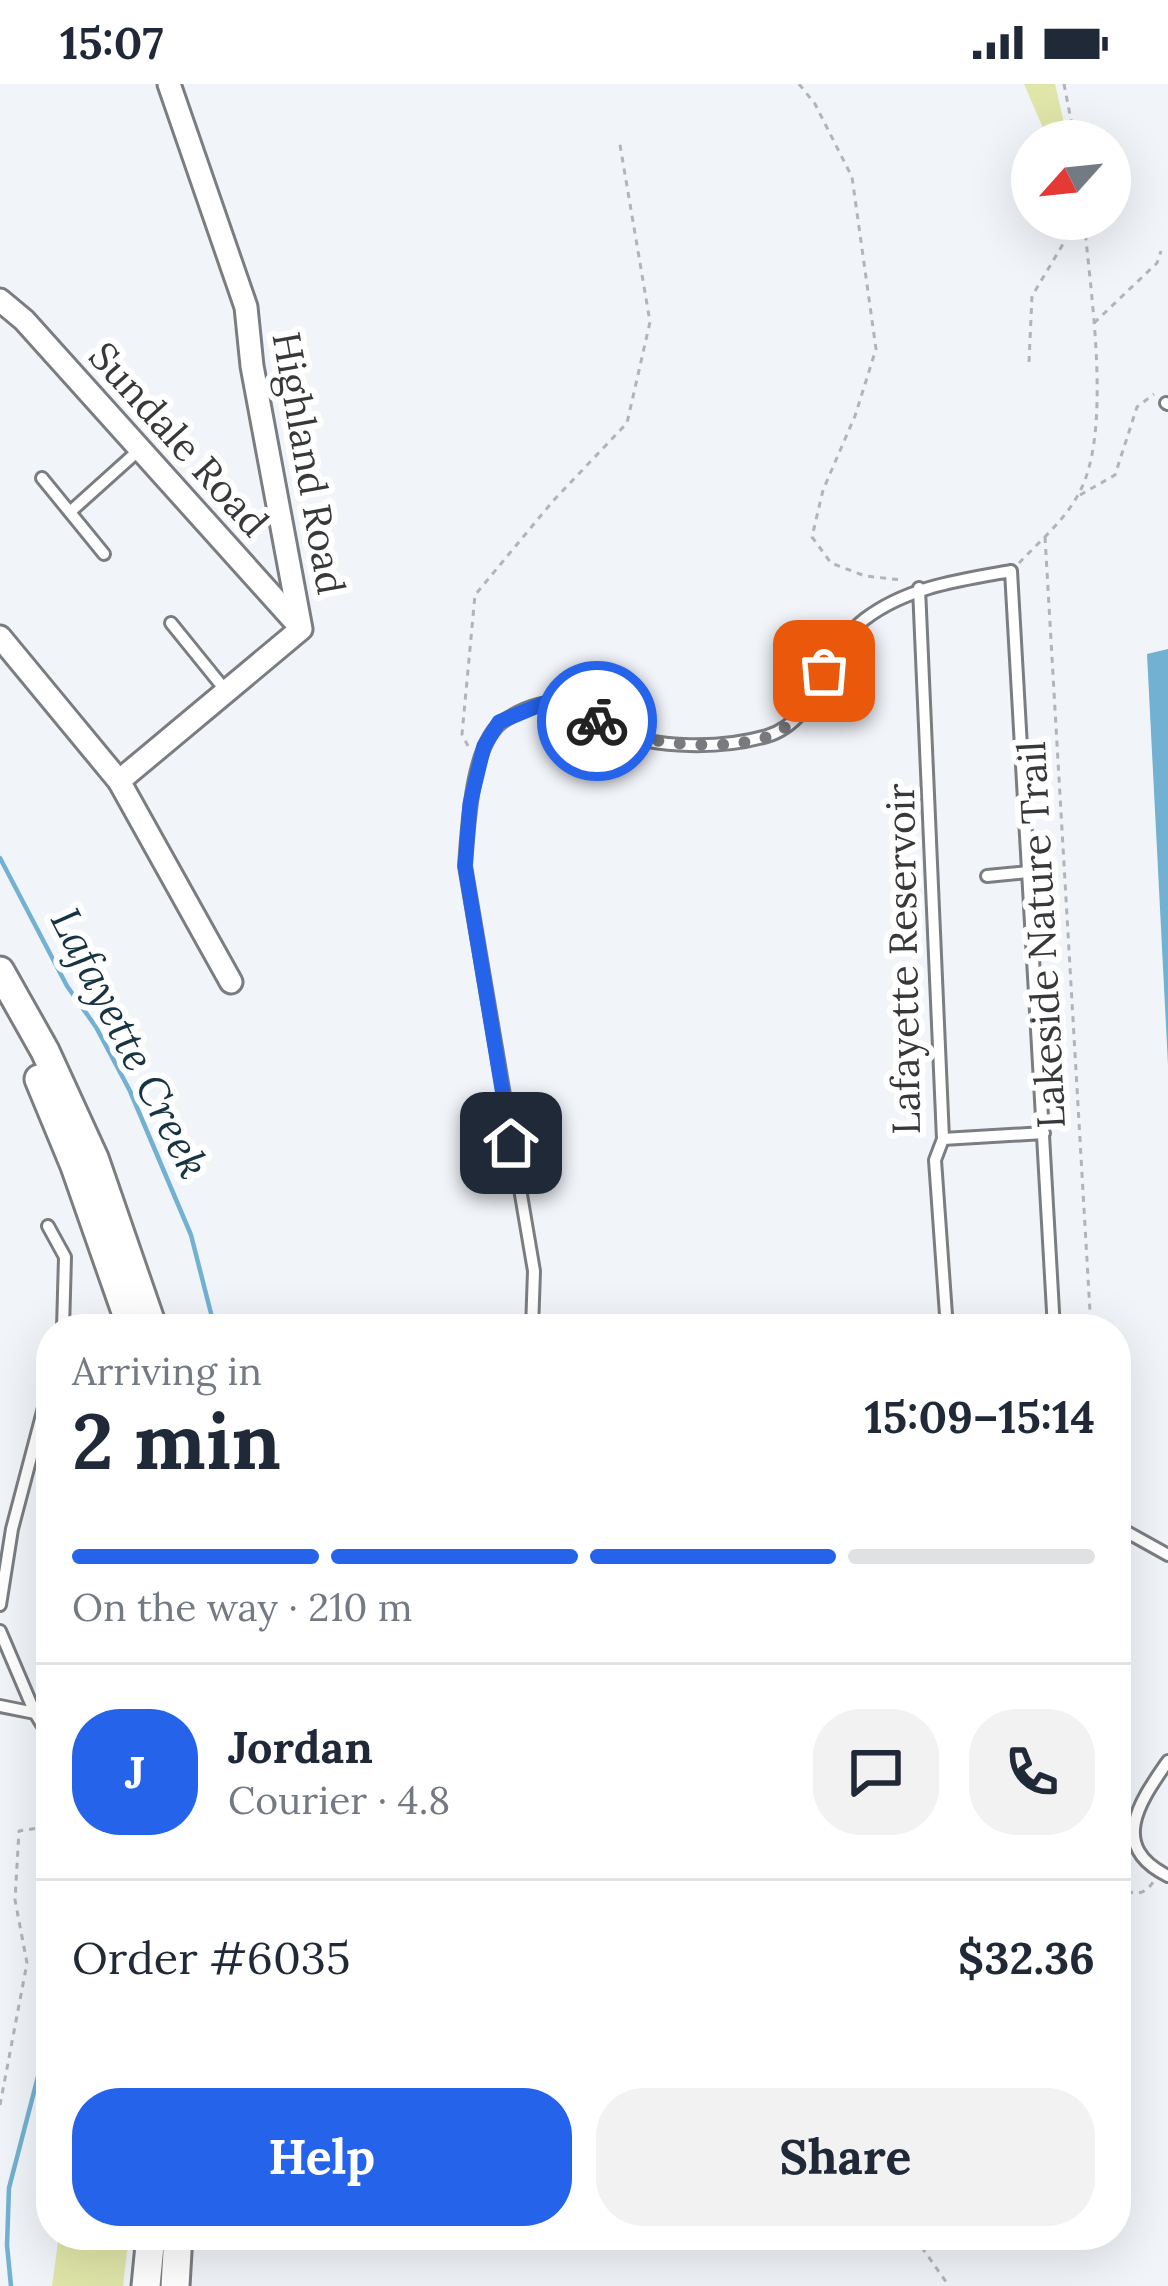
<!DOCTYPE html>
<html lang="en">
<head>
<meta charset="utf-8">
<style>
	:root { --surface:#fff; --page:#f2f2f3; --text:#1f2937; --muted:#747a83; --line:#e0e1e3; --accent:#2563eb }
	body { margin:0; font-family:Lora,serif; background:var(--page); color:var(--text); height:100vh; display:flex; flex-direction:column; font-size:45px; white-space:nowrap }
	* { box-sizing:border-box; margin:0 }
	p { font-size:39px; color:var(--muted) }
	.icon { flex:none; width:66px; height:66px; fill:none; stroke:currentColor; stroke-width:2; stroke-linecap:round; stroke-linejoin:round }
	.map { position:relative; flex:1; overflow:hidden }
	.side { position:absolute; left:36px; top:1230px; width:1095px; height:936px; display:flex; flex-direction:column; background:var(--surface); border-radius:48px; box-shadow:0 12px 48px #0002 }
	.side>* { flex:none }
	.needle { width:78px; rotate:243deg }
	.buttons { position:absolute; left:1011px; top:36px; display:grid; gap:24px }
	.buttons a { display:grid; place-items:center; width:120px; height:120px; border-radius:50%; background:var(--surface); box-shadow:0 12px 48px #0002; font-size:60px }
	.pin { position:absolute; display:grid; place-items:center; width:102px; height:102px; color:#fff; margin:-51px; border-radius:24px; box-shadow:0 6px 18px #0006 }
	.courier { position:absolute; display:grid; place-items:center; width:120px; height:120px; margin:-60px; border:9px solid #2563eb; border-radius:50%; background:#fff; color:#222; box-shadow:0 3px 15px #0007 }
	.head em { font-style:normal; font-weight:700 }
	.head div { display:flex; flex-direction:column-reverse }
	.head { display:flex; align-items:center; justify-content:space-between; height:204px; padding:0 36px }
	h1 { font-size:78px; font-weight:700; line-height:90px }
	.bar { display:grid; grid-template-columns:repeat(4,1fr); gap:18px 12px; align-content:center; height:144px; padding:0 36px }
	.bar i { height:15px; border-radius:9px; background:var(--line) }
	.bar .active { background:var(--accent) }
	.bar p { grid-column:span 4 }
	.line { display:flex; align-items:center; gap:30px; padding:0 36px; border-top:3px solid var(--line) }
	.line div { flex:1 }
	.round { display:grid; place-items:center; flex:none; width:126px; height:126px; border-radius:48px; background:var(--page) }
	.action { display:flex; gap:24px; margin-top:auto; padding:24px 36px }
	.action a { flex:1; height:138px; border-radius:48px; background:var(--accent); color:#fff; font-size:48px; font-weight:700; line-height:138px; text-align:center }
	.action a+a { background:var(--page); color:var(--text) }
	.status { display:flex; justify-content:space-between; align-items:center; height:84px; padding:0 60px; background:var(--surface); direction:ltr }
	.status svg { height:33px; fill:currentColor }
	.map>svg:first-child { display:block }
	.green { fill:#e0e6a9 }
	.water { fill:#72b1d2 }
	.lines { fill:none; stroke-linecap:round; stroke-linejoin:round }
	.stream { stroke:#72b1d2; stroke-width:4.5 }
	.service-casing { stroke:#7a7d81; stroke-width:16 }
	.minor-casing { stroke:#7a7d81; stroke-width:27 }
	.secondary-casing { stroke:#7a7d81; stroke-width:33 }
	.path { stroke:#b2b4b8; stroke-width:3; stroke-dasharray:6 6; stroke-linecap:butt }
	.service { stroke:#fff; stroke-width:10 }
	.minor { stroke:#fff; stroke-width:21 }
	.secondary { stroke:#fff; stroke-width:27 }
	.done { stroke:#787a7d; stroke-width:12; stroke-dasharray:0 21.6 }
	.route { stroke:#2563eb; stroke-width:15 }
	.labels { text-anchor:middle; dominant-baseline:central; stroke-width:12; stroke-linejoin:round; paint-order:stroke }
	.street-label { font-size:39px; fill:#37383a; stroke:#fff }
	.water-label { font-size:42px; font-style:italic; fill:#173443; stroke:#fff }
</style>
</head>
<body>
<div class="status"><b>15:07</b><svg viewBox="0 0 49 12"><path d="M0 12V9h3v3zM5 12V6h3v6zM10 12V3h3v9zM15 12V0h3v12zM26 1h20v11H26zM47 4h2v5h-2z"/></svg></div>
<div class="map">
<svg width="1168" height="2202" viewBox="0 0 1168 2202">
	<rect width="100%" height="100%" fill="#f1f4f9"/>
	<g class="green">
		<polygon points="1024,0 1055,0 1064,39 1059,51 1047,53"/>
		<polygon points="59,2151 129,2151 123,2202 52,2202"/>
	</g>
	<polygon class="water" points="1168,565 1168,981 1147,570"/>
	<g class="lines">
		<g class="stream">
			<polyline points="0,774 67,902 96,943 130,1007 191,1151 215,1245"/>
			<polyline points="11,2202 7,2161 9,2104 41,1981 51,1887"/>
		</g>
		<g class="service-casing">
			<g id="service">
				<polyline points="1166,319 1168,320"/>
				<polyline points="42,394 104,470"/>
				<polyline points="70,428 139,366"/>
				<polyline points="919,504 943,1055 935,1076 947,1245"/>
				<polyline points="171,539 226,607"/>
				<polyline points="987,792 1028,788"/>
				<polyline points="943,1055 1044,1049"/>
				<polyline points="48,1142 65,1173 63,1245"/>
				<path d="M532,1245L534,1187L465,782C468,745 471,656 505,636C525,623 551,613 574,622C588,627 599,641 613,647C657,665 722,665 767,652C820,636 824,566 865,535C907,503 960,496 1011,487L1054,1245"/>
				<polyline points="1116,1442 1168,1471"/>
				<polyline points="0,1521 12,1445 51,1297"/>
				<polyline points="0,1547 35,1629"/>
				<polyline points="0,1622 35,1629 51,1655"/>
				<path d="M1168,1677C1141,1716 1107,1762 1168,1792"/>
				<polyline points="179,2165 204,2151"/>
			</g>
		</g>
		<g class="minor-casing">
			<g id="minor">
				<polyline points="0,216 24,236 300,543"/>
				<polyline points="0,553 119,697 231,898"/>
				<polyline points="119,697 301,545 252,282 246,223 169,0"/>
			</g>
		</g>
		<g class="secondary-casing">
			<g id="secondary">
				<polyline points="0,887 45,967 94,1074 153,1245"/>
				<polyline points="39,995 75,1082 132,1245"/>
				<polyline points="146,2202 151,2151"/>
				<polyline points="175,2202 178,2151"/>
			</g>
		</g>
		<g class="path">
			<polyline points="799,0 815,20 852,93 876,265 855,332 823,406 812,453 831,479 865,492 902,496"/>
			<polyline points="1064,0 1075,57"/>
			<polyline points="1094,239 1157,179 1161,167"/>
			<polyline points="1029,278 1032,212 1078,135"/>
			<polyline points="1080,411 1115,391 1137,323 1154,310"/>
			<polyline points="1045,453 1091,1245"/>
			<path d="M1019,479C1040,457 1065,436 1079,409C1113,348 1090,206 1084,135"/>
			<polyline points="468,662 462,650 475,511 553,417 627,339 650,238 619,55"/>
			<path d="M1116,1803C1134,1810 1142,1814 1154,1797"/>
			<polyline points="0,2021 27,1879 15,1816 19,1747 51,1742"/>
			<polyline points="920,2151 923,2165 949,2202"/>
		</g>
		<use href="#service" class="service"/>
		<use href="#minor" class="minor"/>
		<use href="#secondary" class="secondary"/>
	</g>
	<g class="lines">
		<path class="done" d="M597,637C635,661 729,669 772,651C799,639 813,613 824,587"/>
		<polyline class="route" points="511,1059 465,782 470,720 484,662 499,638 547,618 574,621 597,637"/>
	</g>
	<g class="labels">
		<g class="street-label">
			<text transform="translate(179 355) rotate(48)">Sundale Road</text>
			<text transform="translate(309 379) rotate(80)">Highland Road</text>
			<text transform="translate(1041 851) rotate(-93)">Lakeside Nature Trail</text>
			<text transform="translate(903 875) rotate(-91)">Lafayette Reservoir</text>
		</g>
		<g class="water-label">
			<text transform="translate(130 959) rotate(63)">Lafayette Creek</text>
		</g>
	</g>
</svg>
<div class="buttons">
<a><svg class="needle" viewBox="-14 -14 28 28"><path d="M0-13l5 13h-10z" fill="#e53935"/><path d="M0 13l5-13h-10z" fill="#747a83"/></svg></a>
</div>
<div class="pin" style="left:824px;top:587px;background:#ea580c"><svg class="icon" aria-label="bag" viewBox="0 0 24 24"><path d="M5 8h14l-1 12H6zM9 8a3 3 0 0 1 6 0"/></svg></div>
<div class="pin" style="left:511px;top:1059px;background:#1f2937"><svg class="icon" aria-label="home" viewBox="0 0 24 24"><path d="M3 11l9-7 9 7M6 9v11h12V9"/></svg></div>
<div class="courier" style="left:597px;top:637px"><svg class="icon" aria-label="bike" viewBox="0 0 24 24"><circle cx="6" cy="16" r="4"/><circle cx="18" cy="16" r="4"/><path d="M6 16l4-8h5l3 8M10 8l3 8H6M13 5h3"/></svg></div>
<section class="side">
<div class="head"><div><h1>2 min</h1><p>Arriving in</p></div><em>15:09–15:14</em></div>
<div class="bar"><i class="active"></i><i class="active"></i><i class="active"></i><i></i><p>On the way · 210 m</p></div>
<div class="line" style="height:216px"><b class="round" style="background:var(--accent);color:#fff">J</b><div><b>Jordan</b><p>Courier · 4.8</p></div><a class="round"><svg class="icon" aria-label="chat" viewBox="0 0 24 24"><path d="M4 5h16v11H9l-5 4z"/></svg></a><a class="round"><svg class="icon" aria-label="phone" viewBox="0 0 24 24"><path d="M5 4h4l2 5-3 2q2 4 5 5l2-3 5 2v4C11 20 4 13 5 4z"/></svg></a></div>
<div class="line" style="height:156px"><div>Order #6035</div><b>$32.36</b></div>
<div class="action"><a>Help</a><a>Share</a></div>
</section>
</div>
</body>
</html>
